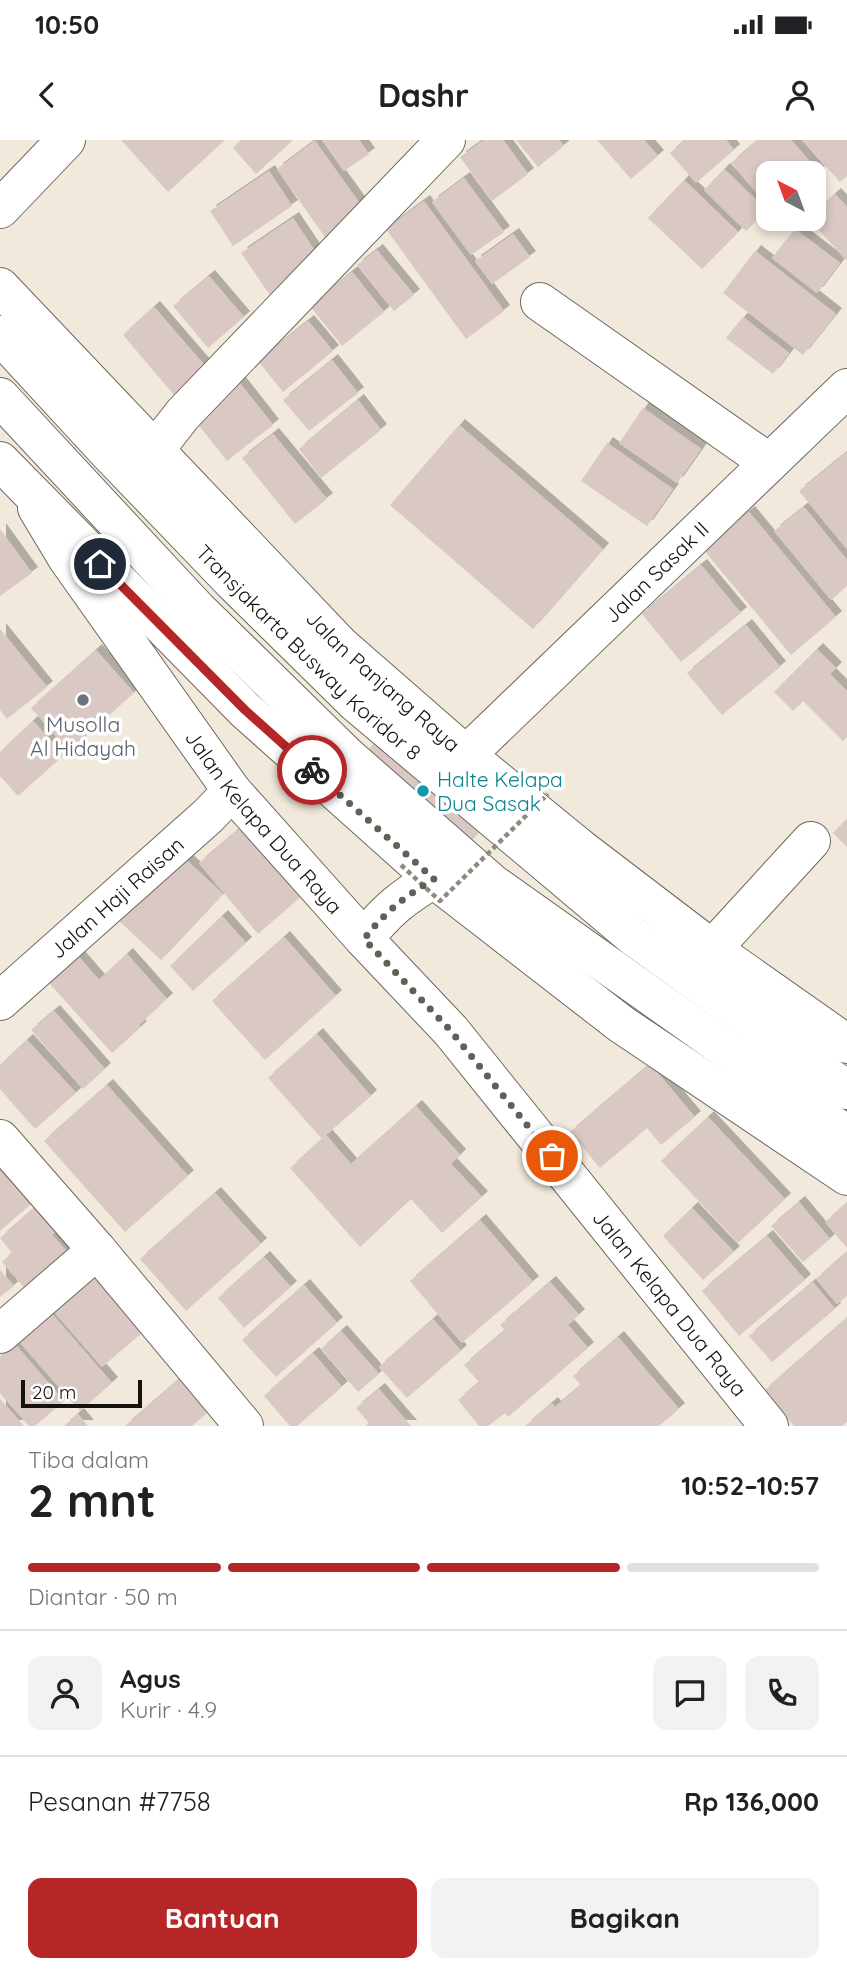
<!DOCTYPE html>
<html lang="id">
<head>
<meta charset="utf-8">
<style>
	:root { --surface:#fff; --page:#f2f2f2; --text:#202124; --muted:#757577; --line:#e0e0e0; --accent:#b62626 }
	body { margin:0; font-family:Quicksand,sans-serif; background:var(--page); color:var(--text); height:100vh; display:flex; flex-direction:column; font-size:26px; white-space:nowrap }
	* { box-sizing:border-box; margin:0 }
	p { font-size:23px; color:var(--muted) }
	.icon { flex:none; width:38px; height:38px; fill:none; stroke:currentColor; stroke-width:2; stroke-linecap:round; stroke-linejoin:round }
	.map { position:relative; height:1286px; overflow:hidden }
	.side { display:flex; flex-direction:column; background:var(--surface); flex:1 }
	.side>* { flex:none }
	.needle { width:46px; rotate:319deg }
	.controls { position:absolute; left:756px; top:21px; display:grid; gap:14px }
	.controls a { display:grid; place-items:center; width:70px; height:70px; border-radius:14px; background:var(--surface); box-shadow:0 4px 10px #0003; font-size:35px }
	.scale { position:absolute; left:21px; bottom:18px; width:121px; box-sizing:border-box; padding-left:7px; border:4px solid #16130f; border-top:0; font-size:19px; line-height:24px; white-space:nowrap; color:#16130f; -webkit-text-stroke:5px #fff; paint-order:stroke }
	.pin { position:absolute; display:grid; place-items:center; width:60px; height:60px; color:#fff; margin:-30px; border:4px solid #fff; border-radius:50%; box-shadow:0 2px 7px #0007 }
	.courier { position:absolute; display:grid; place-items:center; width:70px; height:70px; margin:-35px; border:5px solid #b62626; border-radius:50%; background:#fff; color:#222; box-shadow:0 2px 9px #0007 }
	.head em { font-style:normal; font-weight:700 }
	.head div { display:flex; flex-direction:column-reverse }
	.head { display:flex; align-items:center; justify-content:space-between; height:119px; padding:0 28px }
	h1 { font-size:46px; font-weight:700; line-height:52px }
	.bar { display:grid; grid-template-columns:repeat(4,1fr); gap:10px 7px; align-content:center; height:84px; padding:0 28px }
	.bar i { height:9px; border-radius:5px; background:var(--line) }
	.bar .selected { background:var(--accent) }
	.bar p { grid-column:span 4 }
	.line { display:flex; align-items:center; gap:18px; padding:0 28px; border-top:2px solid var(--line) }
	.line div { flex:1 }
	.round { display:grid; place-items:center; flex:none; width:74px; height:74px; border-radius:14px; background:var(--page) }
	.action { display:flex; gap:14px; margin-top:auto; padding:14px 28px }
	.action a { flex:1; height:80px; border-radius:14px; background:var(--accent); color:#fff; font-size:28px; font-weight:700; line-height:80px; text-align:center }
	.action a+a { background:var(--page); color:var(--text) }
	.status { display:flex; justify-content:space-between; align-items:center; height:49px; padding:0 35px; background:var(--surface); direction:ltr }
	.status svg { height:19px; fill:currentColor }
	header { display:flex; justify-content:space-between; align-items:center; height:91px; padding:0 28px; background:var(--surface); font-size:32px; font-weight:700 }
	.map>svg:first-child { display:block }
	.building { fill:#d9c8c3; filter:url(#shadow) }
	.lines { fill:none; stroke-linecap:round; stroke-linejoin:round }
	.minor-casing { stroke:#6f685c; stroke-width:40 }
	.major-casing { stroke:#6f685c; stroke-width:40 }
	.minor { stroke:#fff; stroke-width:38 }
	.major { stroke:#fff; stroke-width:38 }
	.path-bridge { stroke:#8f8980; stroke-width:4.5; stroke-dasharray:5 3.5; stroke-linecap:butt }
	.done { stroke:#635e56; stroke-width:7; stroke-dasharray:0 12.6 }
	.route { stroke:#b62626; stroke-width:9 }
	.worship-dot { fill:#6b7280; stroke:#fff; stroke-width:2.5 }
	.culture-dot { fill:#0f9aa8; stroke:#fff; stroke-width:2.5 }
	.labels { text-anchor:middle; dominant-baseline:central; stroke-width:7; stroke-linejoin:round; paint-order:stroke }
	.street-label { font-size:21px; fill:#16130f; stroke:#fff }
	.worship-label { font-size:21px; fill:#5b616d; stroke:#fff }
	.culture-label { font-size:21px; fill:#0d838f; stroke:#fff; text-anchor:start }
</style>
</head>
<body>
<div class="status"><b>10:50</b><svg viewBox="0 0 49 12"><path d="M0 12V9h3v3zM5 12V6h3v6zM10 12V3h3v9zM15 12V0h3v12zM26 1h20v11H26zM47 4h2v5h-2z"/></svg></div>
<header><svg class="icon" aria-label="back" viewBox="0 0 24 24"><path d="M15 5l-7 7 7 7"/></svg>Dashr<svg class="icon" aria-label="person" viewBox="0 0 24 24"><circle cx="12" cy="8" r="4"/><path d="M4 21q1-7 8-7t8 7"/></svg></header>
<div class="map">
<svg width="847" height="1286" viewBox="0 0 847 1286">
	<defs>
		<filter id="shadow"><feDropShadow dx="6" dy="-6" stdDeviation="0" flood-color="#0004"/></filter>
	</defs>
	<rect width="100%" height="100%" fill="#f1e9db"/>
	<g class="building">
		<polygon points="121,0 225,0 168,52"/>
		<polygon points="241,0 293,0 256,34 233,8"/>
		<polygon points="322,0 359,0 369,14 344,31"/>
		<polygon points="484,0 503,0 528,34 492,61 460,17"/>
		<polygon points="516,0 559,0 564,6 538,27"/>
		<polygon points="597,0 644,0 658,16 631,39"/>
		<polygon points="685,0 726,0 734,10 696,43 670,13"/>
		<polygon points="758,0 791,0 819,32 814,37 814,33 768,33 768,66 731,23"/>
		<polygon points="802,0 847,0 847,36 840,42"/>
		<polygon points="315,1 366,72 327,100 277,29"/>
		<polygon points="724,29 767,70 746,91 704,50"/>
		<polygon points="269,31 292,66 233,106 210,71"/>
		<polygon points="464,38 504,92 471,115 432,62"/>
		<polygon points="684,40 738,92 702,129 648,78"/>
		<polygon points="835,54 847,67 847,121 809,79 814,79 814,73"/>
		<polygon points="424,61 504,171 466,199 386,89"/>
		<polygon points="293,78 321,120 270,155 241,113"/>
		<polygon points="795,89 840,123 817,153 772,118"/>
		<polygon points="513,94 530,117 492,144 475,121"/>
		<polygon points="377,110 414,155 394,171 357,125"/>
		<polygon points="755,111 836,174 803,215 723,153"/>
		<polygon points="352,132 384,172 342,206 310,166"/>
		<polygon points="209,136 244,177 208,208 173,166"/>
		<polygon points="154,167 212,234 180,262 123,195"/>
		<polygon points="743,177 789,213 773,234 726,198"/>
		<polygon points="308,181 333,211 283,252 258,221"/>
		<polygon points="332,220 358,253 309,291 283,260"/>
		<polygon points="239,242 273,285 227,321 193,278"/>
		<polygon points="358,260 381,290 321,338 299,309"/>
		<polygon points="643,268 701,309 677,343 619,303"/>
		<polygon points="459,285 603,409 533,489 390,365"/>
		<polygon points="273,294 327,359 295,384 242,318"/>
		<polygon points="607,303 673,349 647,386 581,341"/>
		<polygon points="847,312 847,409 799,351"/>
		<polygon points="804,367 847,420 847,446 831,460 774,391"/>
		<polygon points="749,372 836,477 791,515 703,409"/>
		<polygon points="0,389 32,433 0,456"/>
		<polygon points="701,425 741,473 681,522 642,474"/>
		<polygon points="746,485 780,527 722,575 687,533"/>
		<polygon points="0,489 47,547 7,579 0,570"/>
		<polygon points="817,509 836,528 830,534 847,551 847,597 843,601 803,561 793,571 774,552"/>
		<polygon points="96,510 134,553 69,611 31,568"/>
		<polygon points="33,581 64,615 18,656 0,636 0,612"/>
		<polygon points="380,596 484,685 467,705 363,616"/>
		<polygon points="847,679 847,707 833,693"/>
		<polygon points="245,684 304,754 258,794 199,723"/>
		<polygon points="180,714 223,754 161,820 118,780"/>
		<polygon points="222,776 246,803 193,851 170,826"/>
		<polygon points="284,797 336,856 265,920 212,861"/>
		<polygon points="72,809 99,840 127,814 167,859 139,885 141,887 112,913 42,835"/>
		<polygon points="54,871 105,929 83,949 31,890"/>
		<polygon points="317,894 371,956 326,995 351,1024 416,966 460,1015 451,1024 482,1057 442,1093 411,1059 360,1107 290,1028 322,999 268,938"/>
		<polygon points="27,900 76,953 35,989 0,949 0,925"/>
		<polygon points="650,924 695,977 661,1005 647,988 600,1028 570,992"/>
		<polygon points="107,945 188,1036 125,1092 44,1001"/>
		<polygon points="708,977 785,1059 738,1103 661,1021"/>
		<polygon points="0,1024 37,1059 0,1091"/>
		<polygon points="215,1053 261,1104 186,1171 140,1119"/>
		<polygon points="799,1062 830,1099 803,1122 771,1086"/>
		<polygon points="847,1063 847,1108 825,1082"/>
		<polygon points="39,1064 60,1088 52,1095 71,1116 29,1153 2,1122 12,1113 0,1098"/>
		<polygon points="692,1068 734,1112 703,1140 663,1096"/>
		<polygon points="480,1080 533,1142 462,1203 410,1141"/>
		<polygon points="767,1096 805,1140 739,1196 702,1151"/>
		<polygon points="847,1112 847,1156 837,1164 816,1139"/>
		<polygon points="264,1117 291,1147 244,1188 218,1158"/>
		<polygon points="0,1130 14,1146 0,1157"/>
		<polygon points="89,1130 143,1192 102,1227 48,1165"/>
		<polygon points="550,1142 579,1175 568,1185 588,1208 508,1277 505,1273 488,1286 479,1286 458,1260 479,1242 464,1225 505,1190 500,1185"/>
		<polygon points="813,1142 835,1169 772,1222 749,1196"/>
		<polygon points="304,1145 337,1183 276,1237 242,1200"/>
		<polygon points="47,1168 112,1243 80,1271 15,1197"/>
		<polygon points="847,1178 847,1282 842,1286 794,1286 764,1251"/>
		<polygon points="433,1179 461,1211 407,1258 379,1227"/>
		<polygon points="341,1191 379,1234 358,1252 321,1209"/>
		<polygon points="618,1197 679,1269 659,1286 525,1286 552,1263 555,1267 581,1245 573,1236"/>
		<polygon points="15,1204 64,1261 35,1286 29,1286 0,1253 0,1216"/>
		<polygon points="313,1213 342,1247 297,1286 290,1286 264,1256"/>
		<polygon points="185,1234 214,1267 192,1286 125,1286"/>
		<polygon points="379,1249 411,1286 365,1286 369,1283 356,1268"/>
		<polygon points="0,1259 24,1286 0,1286"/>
		<polygon points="78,1274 88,1286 64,1286"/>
	</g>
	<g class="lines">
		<g class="minor-casing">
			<g id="minor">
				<polyline points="0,69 66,0"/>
				<polyline points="540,162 768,322"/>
				<path id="s1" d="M0,195L108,312L233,442L356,563L634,797L847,950"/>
				<polyline points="0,257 197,469 347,616 493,744 847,995"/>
				<polyline points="154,311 183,274 446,0"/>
				<path id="s2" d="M37,368L67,418L232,651L364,799L451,891L769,1286"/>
				<path id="s3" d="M466,615L847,248"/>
				<polyline points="712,809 811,701"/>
				<path id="s4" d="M0,861L208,676L232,651"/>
				<polyline points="0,999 97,1110 244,1286"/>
				<polyline points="0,1194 97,1110"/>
			</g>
		</g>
		<g class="major-casing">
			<g id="major">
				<path id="s5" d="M0,147L340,505L466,615L581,709L712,809L847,904"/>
				<polyline points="0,321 245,570 434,739 621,884 847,1036"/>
				<path d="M364,799C386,771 403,757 434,739"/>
			</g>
		</g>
		<use href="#minor" class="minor"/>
		<use href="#major" class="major"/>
		<polyline class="path-bridge" points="401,725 440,761 548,654"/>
	</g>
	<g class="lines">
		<path class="done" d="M312,630L434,739C404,757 386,771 364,799L451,891L552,1016"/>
		<polyline class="route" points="100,424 245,570 312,630"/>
	</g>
	<circle class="worship-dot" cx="83" cy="560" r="7"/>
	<circle class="culture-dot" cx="423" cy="651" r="7"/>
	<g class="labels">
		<g class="street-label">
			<text stroke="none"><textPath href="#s3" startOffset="264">Jalan Sasak II</textPath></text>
			<text stroke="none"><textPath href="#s1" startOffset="443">Transjakarta Busway Koridor 8</textPath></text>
			<text stroke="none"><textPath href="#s5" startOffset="550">Jalan Panjang Raya</textPath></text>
			<text stroke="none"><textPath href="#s2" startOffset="388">Jalan Kelapa Dua Raya</textPath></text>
			<text stroke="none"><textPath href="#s4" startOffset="156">Jalan Haji Raisan</textPath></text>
			<text stroke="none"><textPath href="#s2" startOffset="1018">Jalan Kelapa Dua Raya</textPath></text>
		</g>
		<g class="worship-label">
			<text x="83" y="584">Musolla<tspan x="83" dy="24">Al Hidayah</tspan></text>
		</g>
		<g class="culture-label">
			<text x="437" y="639">Halte Kelapa<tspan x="437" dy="24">Dua Sasak</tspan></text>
		</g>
	</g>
</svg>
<div class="controls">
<a><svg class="needle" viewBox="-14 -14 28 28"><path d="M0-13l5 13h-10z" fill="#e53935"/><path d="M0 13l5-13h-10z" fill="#757577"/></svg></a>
</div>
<div class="scale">20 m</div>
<div class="pin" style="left:552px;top:1016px;background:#ea580c"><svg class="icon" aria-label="bag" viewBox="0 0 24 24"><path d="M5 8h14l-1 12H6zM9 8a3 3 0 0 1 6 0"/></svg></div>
<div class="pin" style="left:100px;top:424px;background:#1f2937"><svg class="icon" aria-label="home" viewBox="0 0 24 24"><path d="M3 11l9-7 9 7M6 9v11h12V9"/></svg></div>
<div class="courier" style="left:312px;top:630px"><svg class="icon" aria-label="bike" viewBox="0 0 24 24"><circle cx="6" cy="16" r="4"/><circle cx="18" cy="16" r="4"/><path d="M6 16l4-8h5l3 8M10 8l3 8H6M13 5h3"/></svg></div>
</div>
<section class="side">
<div class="head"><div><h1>2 mnt</h1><p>Tiba dalam</p></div><em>10:52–10:57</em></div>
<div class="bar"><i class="selected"></i><i class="selected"></i><i class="selected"></i><i></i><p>Diantar · 50 m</p></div>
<div class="line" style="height:126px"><a class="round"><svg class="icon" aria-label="person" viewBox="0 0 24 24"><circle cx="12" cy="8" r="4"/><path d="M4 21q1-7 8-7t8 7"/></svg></a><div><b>Agus</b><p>Kurir · 4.9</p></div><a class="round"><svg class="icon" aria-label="chat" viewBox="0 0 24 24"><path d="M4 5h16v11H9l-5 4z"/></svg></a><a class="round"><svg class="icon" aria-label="phone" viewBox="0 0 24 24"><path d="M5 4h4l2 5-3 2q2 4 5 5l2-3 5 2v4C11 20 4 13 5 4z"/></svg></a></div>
<div class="line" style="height:91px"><div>Pesanan #7758</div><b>Rp 136,000</b></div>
<div class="action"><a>Bantuan</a><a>Bagikan</a></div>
</section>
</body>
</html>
